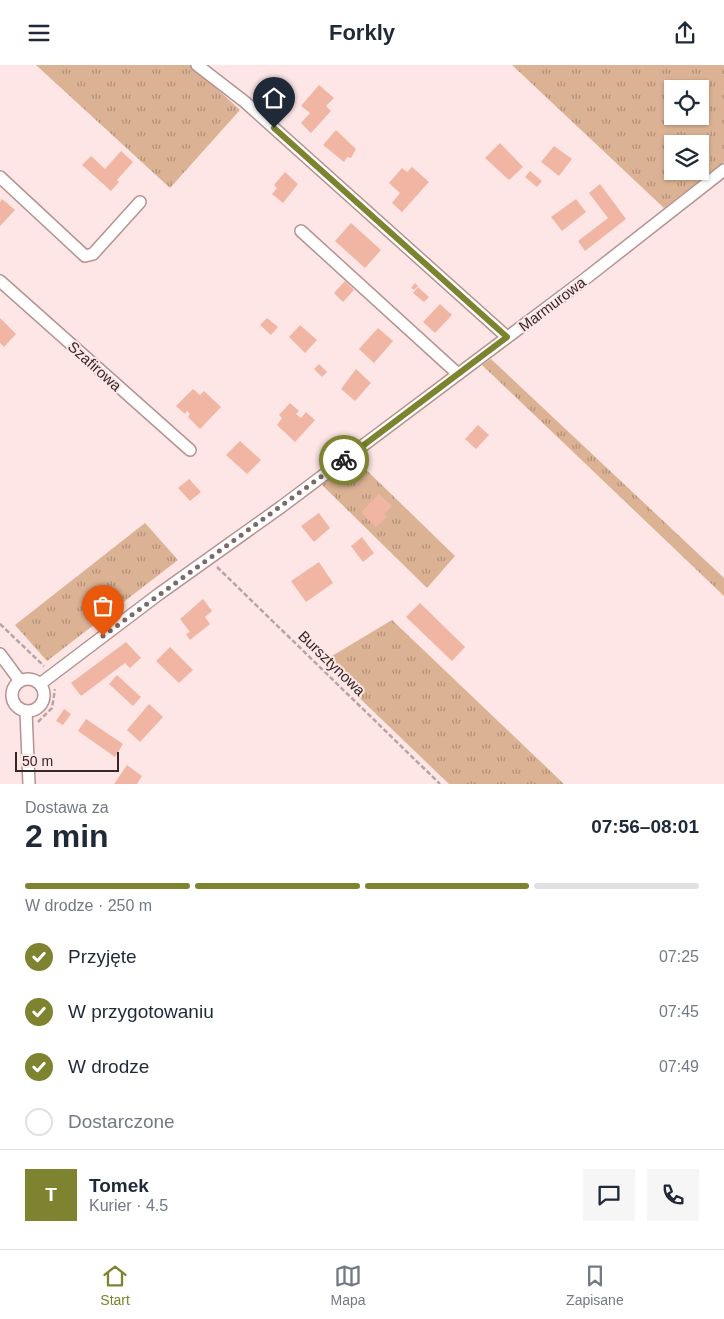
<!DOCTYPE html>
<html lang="pl">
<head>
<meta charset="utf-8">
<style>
	:root { --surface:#fff; --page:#f6f6f7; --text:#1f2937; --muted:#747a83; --line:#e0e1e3; --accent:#7d832f }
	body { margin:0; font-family:Helvetica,sans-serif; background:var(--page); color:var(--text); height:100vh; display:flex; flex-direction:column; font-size:19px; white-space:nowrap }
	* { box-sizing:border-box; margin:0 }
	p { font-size:16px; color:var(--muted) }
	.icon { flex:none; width:28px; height:28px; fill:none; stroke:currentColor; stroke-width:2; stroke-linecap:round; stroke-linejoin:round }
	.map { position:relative; height:719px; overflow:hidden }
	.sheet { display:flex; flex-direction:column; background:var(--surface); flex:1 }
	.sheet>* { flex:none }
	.buttons { position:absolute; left:664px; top:15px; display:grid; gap:10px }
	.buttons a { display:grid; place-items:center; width:45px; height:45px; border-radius:0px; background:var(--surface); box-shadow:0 1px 4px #0004; font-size:25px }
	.scale { position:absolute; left:15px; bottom:12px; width:104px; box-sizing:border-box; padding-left:5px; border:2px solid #352827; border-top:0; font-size:14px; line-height:18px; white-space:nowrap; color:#352827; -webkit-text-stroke:4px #fde6e5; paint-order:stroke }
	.pin { position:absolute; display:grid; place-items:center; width:42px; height:42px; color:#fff; margin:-51px -21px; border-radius:50% 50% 50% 0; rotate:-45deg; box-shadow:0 0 5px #0007 }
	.pin .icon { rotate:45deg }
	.courier { position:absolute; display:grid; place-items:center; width:50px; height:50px; margin:-25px; border:4px solid #7d832f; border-radius:50%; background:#fff; color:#222; box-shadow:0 1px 6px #0007 }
	.summary em { font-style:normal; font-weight:700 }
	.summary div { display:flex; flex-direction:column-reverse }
	.summary { display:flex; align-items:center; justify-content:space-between; height:85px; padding:0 25px }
	h1 { font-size:32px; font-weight:700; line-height:38px }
	.bar { display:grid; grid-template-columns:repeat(4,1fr); gap:8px 5px; align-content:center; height:60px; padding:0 25px }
	.bar i { height:6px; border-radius:4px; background:var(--line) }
	.bar .current { background:var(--accent) }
	.bar p { grid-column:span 4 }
	.line { display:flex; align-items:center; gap:12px; padding:0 25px; border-top:1px solid var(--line) }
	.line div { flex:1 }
	.round { display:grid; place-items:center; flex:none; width:52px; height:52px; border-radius:0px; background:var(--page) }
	ol { padding:0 25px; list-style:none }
	li { display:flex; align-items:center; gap:15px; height:55px }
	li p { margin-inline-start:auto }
	li .icon { padding:5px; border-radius:50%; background:var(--accent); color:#fff; stroke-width:4 }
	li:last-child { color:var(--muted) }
	li i { width:28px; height:28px; border:2px solid var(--line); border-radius:50% }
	header { display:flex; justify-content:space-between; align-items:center; height:65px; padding:0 25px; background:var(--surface); font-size:22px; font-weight:700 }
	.menu { display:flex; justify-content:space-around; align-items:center; height:70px; border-top:1px solid var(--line); background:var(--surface); font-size:14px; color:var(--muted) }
	.menu a { display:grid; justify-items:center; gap:2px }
	.menu .current { color:var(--accent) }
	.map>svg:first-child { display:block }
	.grass { fill:url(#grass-tufts); fill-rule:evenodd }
	.building { fill:#f1b6a3 }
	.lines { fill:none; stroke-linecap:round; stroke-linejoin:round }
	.street-casing { stroke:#b59392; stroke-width:14 }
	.path { stroke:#b8a4a3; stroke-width:2.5; stroke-dasharray:5 2.5; stroke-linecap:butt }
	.street { stroke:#fff; stroke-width:11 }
	.done { stroke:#7b6a6a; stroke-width:5; stroke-dasharray:0 9 }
	.route { stroke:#7d832f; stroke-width:6 }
	.labels { text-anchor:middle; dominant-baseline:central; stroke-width:4; stroke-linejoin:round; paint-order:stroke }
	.street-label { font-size:15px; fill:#352827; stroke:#fde6e5 }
</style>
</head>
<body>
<header><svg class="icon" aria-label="menu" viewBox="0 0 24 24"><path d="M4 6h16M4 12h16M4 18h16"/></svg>Forkly<svg class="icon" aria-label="share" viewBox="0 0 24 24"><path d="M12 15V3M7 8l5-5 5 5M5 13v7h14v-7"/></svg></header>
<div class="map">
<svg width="724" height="719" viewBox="0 0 724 719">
	<defs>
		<pattern id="grass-tufts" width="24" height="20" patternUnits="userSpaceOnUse" patternTransform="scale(1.25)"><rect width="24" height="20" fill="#dbb294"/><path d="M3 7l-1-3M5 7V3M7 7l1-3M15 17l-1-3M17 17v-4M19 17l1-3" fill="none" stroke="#b29179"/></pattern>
	</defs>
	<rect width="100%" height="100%" fill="#fde6e5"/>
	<g class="grass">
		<polygon points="36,0 191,0 240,45 170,123"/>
		<path d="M512,0H724V97L664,143ZM672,24H700V51H672ZM672,79H700V106H672Z"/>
		<polygon points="491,294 724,513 724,531 482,300"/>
		<polygon points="355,394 455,491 427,523 320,418"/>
		<polygon points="145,458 178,495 47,596 15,560"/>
		<polygon points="392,555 564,719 449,719 322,597"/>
	</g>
	<g class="building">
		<polygon points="319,20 334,33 326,41 331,46 311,68 301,58 310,48 301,41"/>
		<polygon points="336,65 356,84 351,93 347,92 344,97 323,80"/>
		<polygon points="500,78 523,102 509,115 485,93"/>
		<polygon points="554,81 572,94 559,111 541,97"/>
		<polygon points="121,86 133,97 117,115 119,117 111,126 82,100 91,91 105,104"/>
		<polygon points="412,102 429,117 402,147 392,138 400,128 389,118 402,103 407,107"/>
		<polygon points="530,106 542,116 537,122 525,112"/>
		<polygon points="285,107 298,119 283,138 272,129 277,123 274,120"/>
		<polygon points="600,119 626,154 585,186 578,176 608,153 589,128"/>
		<polygon points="2,134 15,145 0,161 0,137"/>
		<polygon points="576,134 586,147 562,166 551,152"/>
		<polygon points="351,158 381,185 365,203 335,176"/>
		<polygon points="345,216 354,225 343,237 334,228"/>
		<polygon points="415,218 418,221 414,225 411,223"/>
		<polygon points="418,222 429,232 424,237 413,228"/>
		<polygon points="440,239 452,250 435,268 423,257"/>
		<polygon points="0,253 16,269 4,282 0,278"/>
		<polygon points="267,253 278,262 271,270 260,260"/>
		<polygon points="300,260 317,275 305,288 289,272"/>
		<polygon points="378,263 393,276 374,298 359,284"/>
		<polygon points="319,299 327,307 322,312 314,304"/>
		<polygon points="356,304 371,318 355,336 341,324"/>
		<polygon points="193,324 200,330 204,326 221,342 200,364 188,352 190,349 187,346 185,349 176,341"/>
		<polygon points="290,338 299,346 296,349 301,353 306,347 315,355 295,377 277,360 282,353 279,350"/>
		<polygon points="478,360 489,370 476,384 465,374"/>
		<polygon points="240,376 261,395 247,409 226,390"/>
		<polygon points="189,414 201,427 190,436 178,423"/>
		<polygon points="379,429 392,441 384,449 387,452 376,462 361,447"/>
		<polygon points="319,448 330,463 314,477 301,461"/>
		<polygon points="362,472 374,488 363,497 351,481"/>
		<polygon points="319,497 333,518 306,537 291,516"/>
		<polygon points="203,534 212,546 205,552 210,559 190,575 186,569 190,567 180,554"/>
		<polygon points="420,538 465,582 452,596 406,552"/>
		<polygon points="126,577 141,593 130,603 125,598 81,631 71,618"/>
		<polygon points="170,582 193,605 179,618 156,596"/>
		<polygon points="117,610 141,632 133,641 109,619"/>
		<polygon points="149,639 163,652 140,677 127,665"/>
		<polygon points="64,644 71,649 63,660 56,656"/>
		<polygon points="86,654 123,679 115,692 78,666"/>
		<polygon points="127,700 142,711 137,719 114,719"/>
	</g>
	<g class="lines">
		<g class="street-casing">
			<g id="street">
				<polyline points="197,0 245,37 507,272"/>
				<polyline points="0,112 85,191 93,189 140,137"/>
				<polyline points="301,166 458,309"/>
				<polyline points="0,216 190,385"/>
				<polyline points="0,589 20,616"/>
				<circle cx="28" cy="630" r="16"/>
				<polyline points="40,619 159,529 281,442 585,214 724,105"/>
				<polyline points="26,646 29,719"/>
			</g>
		</g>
		<g class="path">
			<polyline points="217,502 440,719"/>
			<polyline points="0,559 44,601"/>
			<polyline points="38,657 52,643 55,624"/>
		</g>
		<use href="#street" class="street"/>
	</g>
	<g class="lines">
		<polyline class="done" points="103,571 344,395"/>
		<polyline class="route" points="274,63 507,272 344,395"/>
	</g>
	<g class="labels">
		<g class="street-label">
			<text transform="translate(552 239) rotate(-37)">Marmurowa</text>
			<text transform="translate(95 301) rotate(42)">Szafirowa</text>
			<text transform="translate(332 598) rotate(44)">Bursztynowa</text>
		</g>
	</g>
</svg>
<div class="buttons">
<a><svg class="icon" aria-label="locate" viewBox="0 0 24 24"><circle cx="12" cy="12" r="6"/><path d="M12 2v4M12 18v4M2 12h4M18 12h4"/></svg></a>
<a><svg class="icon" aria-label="layers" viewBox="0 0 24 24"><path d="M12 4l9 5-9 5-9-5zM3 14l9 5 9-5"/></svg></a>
</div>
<div class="scale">50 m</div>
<div class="pin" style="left:103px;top:571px;background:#ea580c"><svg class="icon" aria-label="bag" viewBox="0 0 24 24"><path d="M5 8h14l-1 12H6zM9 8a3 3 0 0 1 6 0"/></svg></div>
<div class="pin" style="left:274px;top:63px;background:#1f2937"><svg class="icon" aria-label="home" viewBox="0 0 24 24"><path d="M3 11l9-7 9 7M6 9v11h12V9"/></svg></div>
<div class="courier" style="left:344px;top:395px"><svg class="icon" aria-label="bike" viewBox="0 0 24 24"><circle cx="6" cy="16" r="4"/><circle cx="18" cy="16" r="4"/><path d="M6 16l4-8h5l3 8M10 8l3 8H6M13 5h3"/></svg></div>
</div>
<section class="sheet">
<div class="summary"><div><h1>2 min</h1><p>Dostawa za</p></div><em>07:56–08:01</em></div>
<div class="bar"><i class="current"></i><i class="current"></i><i class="current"></i><i></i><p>W drodze · 250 m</p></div>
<ol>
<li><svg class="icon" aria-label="check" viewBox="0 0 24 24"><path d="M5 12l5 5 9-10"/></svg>Przyjęte<p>07:25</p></li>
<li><svg class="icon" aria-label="check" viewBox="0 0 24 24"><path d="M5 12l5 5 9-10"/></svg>W przygotowaniu<p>07:45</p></li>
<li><svg class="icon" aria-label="check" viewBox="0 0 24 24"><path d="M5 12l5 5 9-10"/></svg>W drodze<p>07:49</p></li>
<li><i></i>Dostarczone</li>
</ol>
<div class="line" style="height:90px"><b class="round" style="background:var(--accent);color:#fff">T</b><div><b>Tomek</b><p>Kurier · 4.5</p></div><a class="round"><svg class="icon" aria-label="chat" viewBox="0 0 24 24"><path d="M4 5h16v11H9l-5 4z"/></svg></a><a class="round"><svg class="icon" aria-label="phone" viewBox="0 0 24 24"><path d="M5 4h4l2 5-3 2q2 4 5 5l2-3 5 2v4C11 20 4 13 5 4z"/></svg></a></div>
</section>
<nav class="menu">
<a class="current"><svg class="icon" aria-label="home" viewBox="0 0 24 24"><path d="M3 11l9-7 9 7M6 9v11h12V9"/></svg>Start</a>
<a><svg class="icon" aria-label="map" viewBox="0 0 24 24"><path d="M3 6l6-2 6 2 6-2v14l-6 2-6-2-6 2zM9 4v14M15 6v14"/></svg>Mapa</a>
<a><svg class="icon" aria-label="saved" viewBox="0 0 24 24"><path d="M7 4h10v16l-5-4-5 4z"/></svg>Zapisane</a>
</nav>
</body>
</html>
